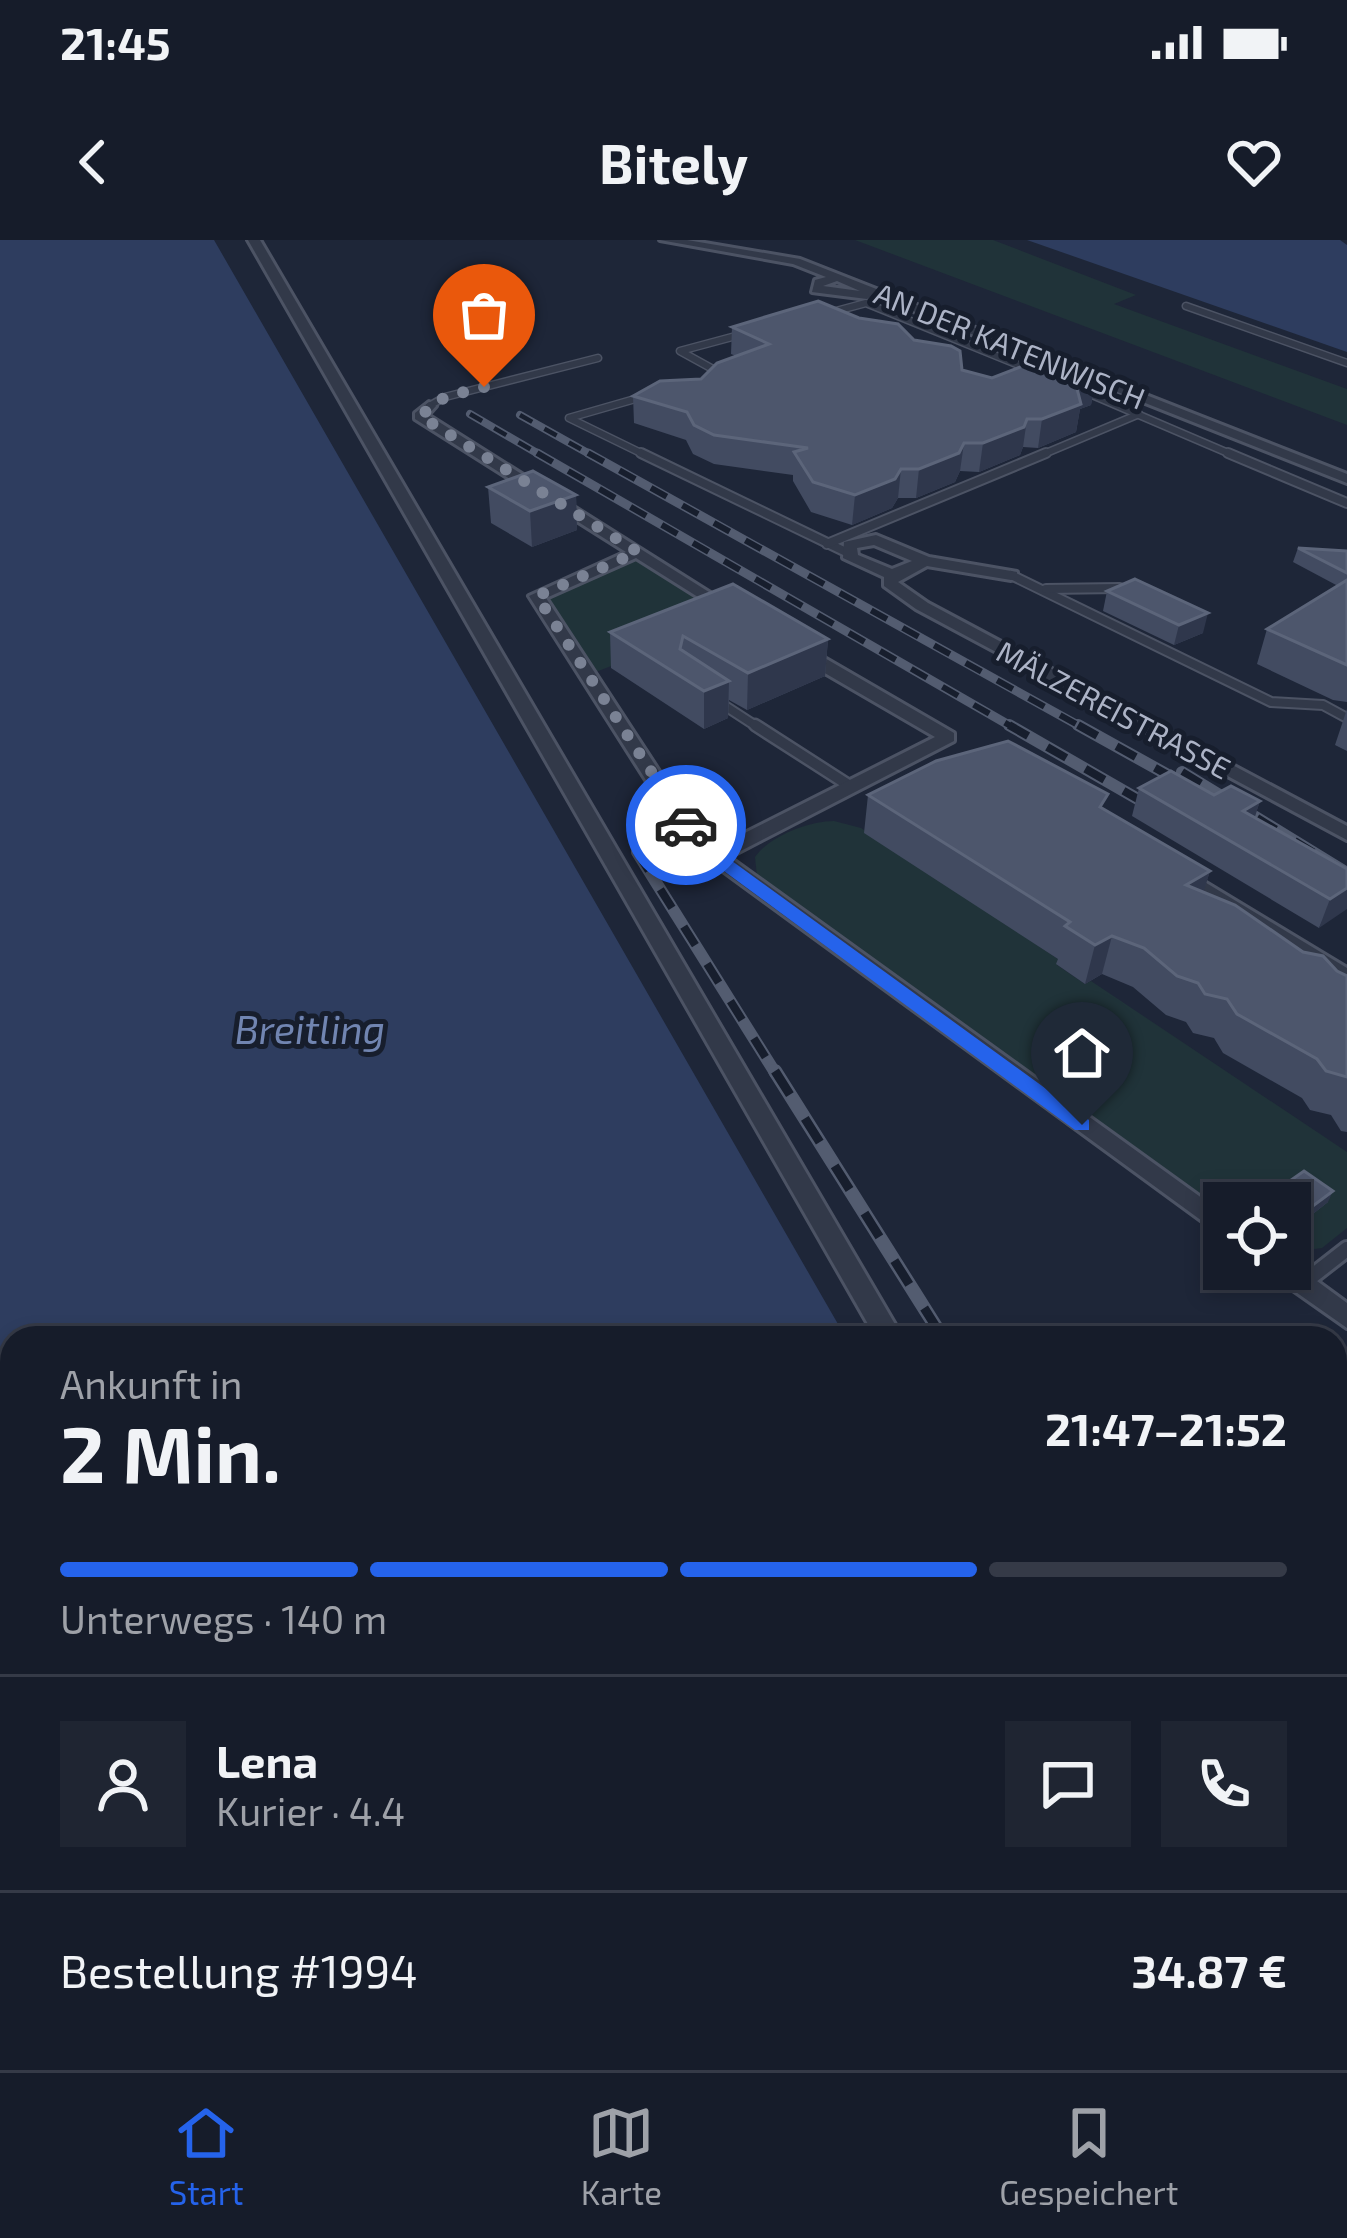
<!DOCTYPE html>
<html lang="de">
<head>
<meta charset="utf-8">
<style>
	:root { --surface:#161c2a; --page:#1f2532; --text:#f1f3f6; --muted:#9ea1a8; --line:#353a47; --accent:#2563eb }
	body { margin:0; font-family:"Exo 2",sans-serif; background:var(--page); color:var(--text); height:100vh; display:flex; flex-direction:column; font-size:45px; white-space:nowrap }
	* { box-sizing:border-box; margin:0 }
	p { font-size:39px; color:var(--muted) }
	.icon { flex:none; width:66px; height:66px; fill:none; stroke:currentColor; stroke-width:2; stroke-linecap:round; stroke-linejoin:round }
	.map { position:relative; flex:1; overflow:hidden }
	.sheet { position:absolute; left:0px; top:1086px; width:1347px; height:744px; display:flex; flex-direction:column; background:var(--surface); border-radius:36px 36px 0 0; box-shadow:0 6px 18px #0003,0 0 0 3px var(--line) }
	.sheet>* { flex:none }
	.fabs { position:absolute; left:1203px; top:942px; display:grid; gap:24px }
	.fabs a { display:grid; place-items:center; width:108px; height:108px; border-radius:0px; background:var(--surface); box-shadow:0 6px 18px #0003,0 0 0 3px var(--line); font-size:60px }
	.pin { position:absolute; display:grid; place-items:center; width:102px; height:102px; color:#fff; margin:-123px -51px; border-radius:50% 50% 50% 0; rotate:-45deg; box-shadow:0 0 12px #0007 }
	.pin .icon { rotate:45deg }
	.courier { position:absolute; display:grid; place-items:center; width:120px; height:120px; margin:-60px; border:9px solid #2563eb; border-radius:50%; background:#fff; color:#222; box-shadow:0 3px 15px #0007 }
	.overview em { font-style:normal; font-weight:700 }
	.overview div { display:flex; flex-direction:column-reverse }
	.overview { display:flex; align-items:center; justify-content:space-between; height:204px; padding:0 60px }
	h1 { font-size:78px; font-weight:700; line-height:90px }
	.bar { display:grid; grid-template-columns:repeat(4,1fr); gap:18px 12px; align-content:center; height:144px; padding:0 60px }
	.bar i { height:15px; border-radius:9px; background:var(--line) }
	.bar .on { background:var(--accent) }
	.bar p { grid-column:span 4 }
	.line { display:flex; align-items:center; gap:30px; padding:0 60px; border-top:3px solid var(--line) }
	.line div { flex:1 }
	.round { display:grid; place-items:center; flex:none; width:126px; height:126px; border-radius:0px; background:var(--page) }
	.status { display:flex; justify-content:space-between; align-items:center; height:84px; padding:0 60px; background:var(--surface); direction:ltr }
	.status svg { height:33px; fill:currentColor }
	header { display:flex; justify-content:space-between; align-items:center; height:156px; padding:0 60px; background:var(--surface); font-size:54px; font-weight:700 }
	.tab-bar { display:flex; justify-content:space-around; align-items:center; height:168px; border-top:3px solid var(--line); background:var(--surface); font-size:33px; color:var(--muted) }
	.tab-bar a { display:grid; justify-items:center; gap:6px }
	.tab-bar .on { color:var(--accent) }
	.map>svg:first-child { display:block }
	.green { fill:#203339 }
	.water { fill:#2e3d5f }
	.lines { fill:none; stroke-linecap:round; stroke-linejoin:round }
	.service-far4-casing { stroke:#4c5364; stroke-width:9 }
	.service-far3-casing { stroke:#4c5364; stroke-width:12 }
	.service-far2-casing { stroke:#4c5364; stroke-width:15 }
	.service-far1-casing { stroke:#4c5364; stroke-width:20 }
	.service-casing { stroke:#4c5364; stroke-width:22 }
	.minor-casing { stroke:#4c5364; stroke-width:6 }
	.service-far4 { stroke:#323949; stroke-width:6 }
	.service-far3 { stroke:#323949; stroke-width:8 }
	.service-far2 { stroke:#323949; stroke-width:10 }
	.service-far1 { stroke:#323949; stroke-width:14 }
	.service { stroke:#323949; stroke-width:16 }
	.minor { fill:#323949; fill-rule:evenodd }
	.rail-far4-casing { stroke:#535c70; stroke-width:8 }
	.rail-far3-casing { stroke:#535c70; stroke-width:9 }
	.rail-far2-casing { stroke:#535c70; stroke-width:12 }
	.rail-far1-casing { stroke:#535c70; stroke-width:14 }
	.rail-casing { stroke:#535c70; stroke-width:16 }
	.rail-far4 { stroke:#171e2d; stroke-width:4.5; stroke-dasharray:14; stroke-linecap:butt }
	.rail-far3 { stroke:#171e2d; stroke-width:6; stroke-dasharray:18; stroke-linecap:butt }
	.rail-far2 { stroke:#171e2d; stroke-width:8; stroke-dasharray:22; stroke-linecap:butt }
	.rail-far1 { stroke:#171e2d; stroke-width:9; stroke-dasharray:28; stroke-linecap:butt }
	.rail { stroke:#171e2d; stroke-width:12; stroke-dasharray:38; stroke-linecap:butt }
	.wall { fill:#424b61 }
	.shaded-wall { fill:#2f374c }
	.building { fill:#4d566c; stroke:#5c657a; stroke-width:3 }
	.route { fill:#2563eb }
	.done { stroke:#7a8294; stroke-width:12; stroke-dasharray:0 21.6 }
	.labels { text-anchor:middle; dominant-baseline:central; stroke-width:10; stroke-linejoin:round; paint-order:stroke }
	.far-street-label { font-size:30px; fill:#acb3c6; stroke:#171e2d }
	.water-label { font-size:39px; font-style:italic; fill:#7185b1; stroke:#171e2d }
</style>
</head>
<body>
<div class="status"><b>21:45</b><svg viewBox="0 0 49 12"><path d="M0 12V9h3v3zM5 12V6h3v6zM10 12V3h3v9zM15 12V0h3v12zM26 1h20v11H26zM47 4h2v5h-2z"/></svg></div>
<header><svg class="icon" aria-label="back" viewBox="0 0 24 24"><path d="M15 5l-7 7 7 7"/></svg>Bitely<svg class="icon" aria-label="heart" viewBox="0 0 24 24"><path d="M12 20l-8-8c-3-5 5-10 8-4 3-6 11-1 8 4z"/></svg></header>
<div class="map">
<svg width="1347" height="1830" viewBox="0 0 1347 1830">
	<rect width="100%" height="100%" fill="#1e2638"/>
	<g class="green">
		<polygon points="855,0 993,0 1136,55 1114,64 1347,149 1347,185"/>
		<polygon points="638,312 741,377 585,436 537,356"/>
		<path d="M834,581L861,588L1061,721L1057,725L1085,744L1091,741L1347,912V988L1322,1008L1290,1012V963H1224V975L757,636L755,617C770,596 809,581 834,581Z"/>
	</g>
	<g class="water">
		<polygon points="0,0 214,0 846,1098 12,1098 12,1818 1261,1818 1267,1830 0,1830"/>
		<polygon points="1027,0 1340,0 1347,5 1347,112"/>
	</g>
	<g class="lines">
		<g class="service-far4-casing">
			<g id="service-far4">
				<polyline points="1186,66 1347,123"/>
				<polyline points="825,74 866,63 1036,132"/>
				<polyline points="720,133 680,111 747,93"/>
				<polyline points="1083,151 1235,216"/>
				<polyline points="429,166 445,157 598,118"/>
				<polyline points="647,216 569,178 649,155"/>
				<polyline points="1039,216 1139,174"/>
			</g>
		</g>
		<g class="service-far3-casing">
			<g id="service-far3">
				<polyline points="641,213 846,312"/>
				<polyline points="1228,213 1347,263"/>
				<polyline points="827,304 1046,213"/>
				<polyline points="1011,335 1271,462 1323,465 1347,478"/>
				<polyline points="1046,349 1120,348"/>
				<polyline points="716,460 759,488"/>
			</g>
		</g>
		<g class="service-far2-casing">
			<polyline id="service-far2" points="755,485 850,546"/>
		</g>
		<g class="service-far1-casing">
			<polyline id="service-far1" points="1302,1044 1347,1009"/>
		</g>
		<g class="service-casing">
			<g id="service">
				<polyline points="1335,1453 1347,1451"/>
				<polyline points="1304,1818 1310,1830"/>
			</g>
		</g>
		<g class="minor-casing">
			<g id="minor">
				<polygon points="248,0 260,0 903,1098 876,1098"/>
				<path d="M660,0H687L800,19L1347,234V243L873,55L867,59L812,52L815,40L826,37L793,24ZM837,41L860,51L823,46Z"/>
				<polygon points="429,162 436,166 428,175 739,371 725,374 636,318 546,358 689,577 717,607 935,497 792,414 792,406 804,406 954,493 954,501 729,617 1224,974 1224,997 708,620 672,581 529,356 626,312 415,179 415,173"/>
				<path d="M876,295L929,317L1017,332V338L1011,340L927,326L898,342L928,363L1347,586V600L916,369L884,346V337L843,318L844,302ZM874,305L912,321L892,329L858,315L857,308Z"/>
				<polygon points="1203,641 1347,728 1347,745 1196,651 1196,643"/>
				<polygon points="1291,1022 1347,1063 1347,1088 1273,1036 1269,1029 1290,1029"/>
				<polygon points="1347,1392 1347,1428 1335,1434 1335,1398"/>
				<polygon points="1335,1556 1347,1562 1347,1614 1335,1609"/>
			</g>
		</g>
		<use href="#service-far4" class="service-far4"/>
		<use href="#service-far3" class="service-far3"/>
		<use href="#service-far2" class="service-far2"/>
		<use href="#service-far1" class="service-far1"/>
		<use href="#service" class="service"/>
		<use href="#minor" class="minor"/>
		<g class="rail-far4-casing">
			<g id="rail-far4">
				<polyline points="470,174 542,216"/>
				<polyline points="520,175 593,216"/>
			</g>
		</g>
		<g class="rail-far3-casing">
			<g id="rail-far3">
				<polyline points="537,213 1014,488"/>
				<polyline points="588,213 1083,488"/>
			</g>
		</g>
		<g class="rail-far2-casing">
			<g id="rail-far2">
				<polyline points="1009,485 1150,566"/>
				<polyline points="1078,485 1195,550"/>
				<polyline points="1182,532 1347,633"/>
				<polyline points="637,612 776,834"/>
			</g>
		</g>
		<g class="rail-far1-casing">
			<polyline id="rail-far1" points="775,831 943,1098"/>
		</g>
		<g class="rail-casing">
			<polyline id="rail" points="1335,1695 1347,1711"/>
		</g>
		<use href="#rail-far4" class="rail-far4"/>
		<use href="#rail-far3" class="rail-far3"/>
		<use href="#rail-far2" class="rail-far2"/>
		<use href="#rail-far1" class="rail-far1"/>
		<use href="#rail" class="rail"/>
	</g>
	<g class="wall">
		<polygon points="732,87 914,100 962,130 992,138 1096,137 1091,165 1080,169 1076,192 1038,208 1023,207 1020,215 979,232 960,231 955,242 916,258 898,258 892,268 852,285 811,272 793,241 793,235 714,224 693,214 686,200 634,183 633,156 701,139 736,116 731,114"/>
		<polygon points="488,247 576,255 577,290 532,307 491,283"/>
		<polygon points="1298,308 1347,311 1347,462 1333,460 1257,424 1267,389 1338,346 1293,322"/>
		<polygon points="1107,351 1203,393 1174,405 1103,371"/>
		<polygon points="610,392 828,399 825,436 747,470 729,460 728,478 704,489 611,428"/>
		<polygon points="1347,469 1347,511 1335,505"/>
		<polygon points="1139,548 1260,561 1254,578 1347,629 1319,688 1132,576"/>
		<polygon points="868,555 1105,569 1210,631 1203,652 1347,736 1347,892 1341,891 1331,875 1310,870 1302,858 1223,813 1214,798 1193,793 1186,782 1166,775 1133,747 1102,734 1085,744 1056,724 1058,719 864,593"/>
		<polygon points="1284,945 1328,962 1309,977 1280,956"/>
	</g>
	<g class="shaded-wall">
		<polygon points="1096,137 1091,165 1080,169 1076,192 1038,208 1042,179 1076,145"/>
		<polygon points="1027,179 1023,207 1020,215 979,232 983,203"/>
		<polygon points="964,203 960,231 955,242 916,258 919,229"/>
		<polygon points="901,229 898,258 892,268 852,285 855,255"/>
		<polygon points="576,255 577,290 532,307 530,271"/>
		<polygon points="1208,373 1203,393 1174,405 1179,385"/>
		<polygon points="828,399 825,436 747,470 748,433"/>
		<polygon points="729,441 728,478 704,489 704,451"/>
		<polygon points="1260,561 1251,589 1243,571"/>
		<polygon points="1210,631 1198,670 1186,645"/>
		<polygon points="1347,648 1347,669 1319,688 1330,659"/>
		<polygon points="1112,696 1102,734 1085,744 1095,705"/>
		<polygon points="1333,951 1328,962 1309,977 1313,966"/>
	</g>
	<g class="building">
		<polygon points="818,61 859,78 898,84 914,100 951,106 960,111 962,130 992,138 1046,117 1096,137 1076,145 1081,164 1042,179 1027,179 1024,187 983,203 964,203 959,213 919,229 901,229 895,239 855,255 813,242 794,212 808,208 714,195 694,185 687,172 633,156 660,141 701,139 717,123 769,104 732,87"/>
		<polygon points="533,231 576,255 530,271 488,247"/>
		<polygon points="1298,308 1347,311 1347,333"/>
		<polygon points="1135,339 1208,373 1179,385 1107,351"/>
		<polygon points="1347,340 1347,425 1267,389"/>
		<polygon points="733,344 828,399 748,433 683,396 680,409 729,441 704,451 610,392"/>
		<polygon points="1008,501 1108,554 1100,567 1210,631 1186,645 1235,665 1303,712 1323,716 1337,731 1347,736 1347,837 1326,831 1317,819 1237,774 1227,759 1205,754 1198,743 1177,736 1144,708 1112,696 1095,705 1065,686 1070,682 868,555 936,521"/>
		<polygon points="1171,531 1214,555 1231,546 1260,561 1243,571 1347,629 1347,648 1330,659 1139,548"/>
		<polygon points="1304,931 1333,951 1313,966 1284,945"/>
	</g>
	<polygon class="route" points="680,582 691,582 721,613 1089,880 1089,890 1075,890 709,620"/>
	<g class="lines">
		<polyline class="done" points="484,147 445,157 420,176 638,312 537,356 686,585"/>
	</g>
	<g class="labels">
		<g class="far-street-label">
			<text transform="translate(1010 105) rotate(22)">AN DER KATENWISCH</text>
			<text transform="translate(1114 469) rotate(28)">MÄLZEREISTRASSE</text>
		</g>
		<g class="water-label">
			<text x="310" y="788">Breitling</text>
		</g>
	</g>
</svg>
<div class="fabs">
<a><svg class="icon" aria-label="locate" viewBox="0 0 24 24"><circle cx="12" cy="12" r="6"/><path d="M12 2v4M12 18v4M2 12h4M18 12h4"/></svg></a>
</div>
<div class="pin" style="left:484px;top:147px;background:#ea580c"><svg class="icon" aria-label="bag" viewBox="0 0 24 24"><path d="M5 8h14l-1 12H6zM9 8a3 3 0 0 1 6 0"/></svg></div>
<div class="pin" style="left:1082px;top:885px;background:#1f2937"><svg class="icon" aria-label="home" viewBox="0 0 24 24"><path d="M3 11l9-7 9 7M6 9v11h12V9"/></svg></div>
<div class="courier" style="left:686px;top:585px"><svg class="icon" aria-label="car" viewBox="0 0 24 24"><path d="M5 17H2v-5l4-1 3-4h7l3 4 3 1v5h-3M9 17h6M6 11h13"/><circle cx="7" cy="17" r="2"/><circle cx="17" cy="17" r="2"/></svg></div>
<section class="sheet">
<div class="overview"><div><h1>2 Min.</h1><p>Ankunft in</p></div><em>21:47–21:52</em></div>
<div class="bar"><i class="on"></i><i class="on"></i><i class="on"></i><i></i><p>Unterwegs · 140 m</p></div>
<div class="line" style="height:216px"><a class="round"><svg class="icon" aria-label="person" viewBox="0 0 24 24"><circle cx="12" cy="8" r="4"/><path d="M4 21q1-7 8-7t8 7"/></svg></a><div><b>Lena</b><p>Kurier · 4.4</p></div><a class="round"><svg class="icon" aria-label="chat" viewBox="0 0 24 24"><path d="M4 5h16v11H9l-5 4z"/></svg></a><a class="round"><svg class="icon" aria-label="phone" viewBox="0 0 24 24"><path d="M5 4h4l2 5-3 2q2 4 5 5l2-3 5 2v4C11 20 4 13 5 4z"/></svg></a></div>
<div class="line" style="height:156px"><div>Bestellung #1994</div><b>34.87 €</b></div>
</section>
</div>
<nav class="tab-bar">
<a class="on"><svg class="icon" aria-label="home" viewBox="0 0 24 24"><path d="M3 11l9-7 9 7M6 9v11h12V9"/></svg>Start</a>
<a><svg class="icon" aria-label="map" viewBox="0 0 24 24"><path d="M3 6l6-2 6 2 6-2v14l-6 2-6-2-6 2zM9 4v14M15 6v14"/></svg>Karte</a>
<a><svg class="icon" aria-label="saved" viewBox="0 0 24 24"><path d="M7 4h10v16l-5-4-5 4z"/></svg>Gespeichert</a>
</nav>
</body>
</html>
